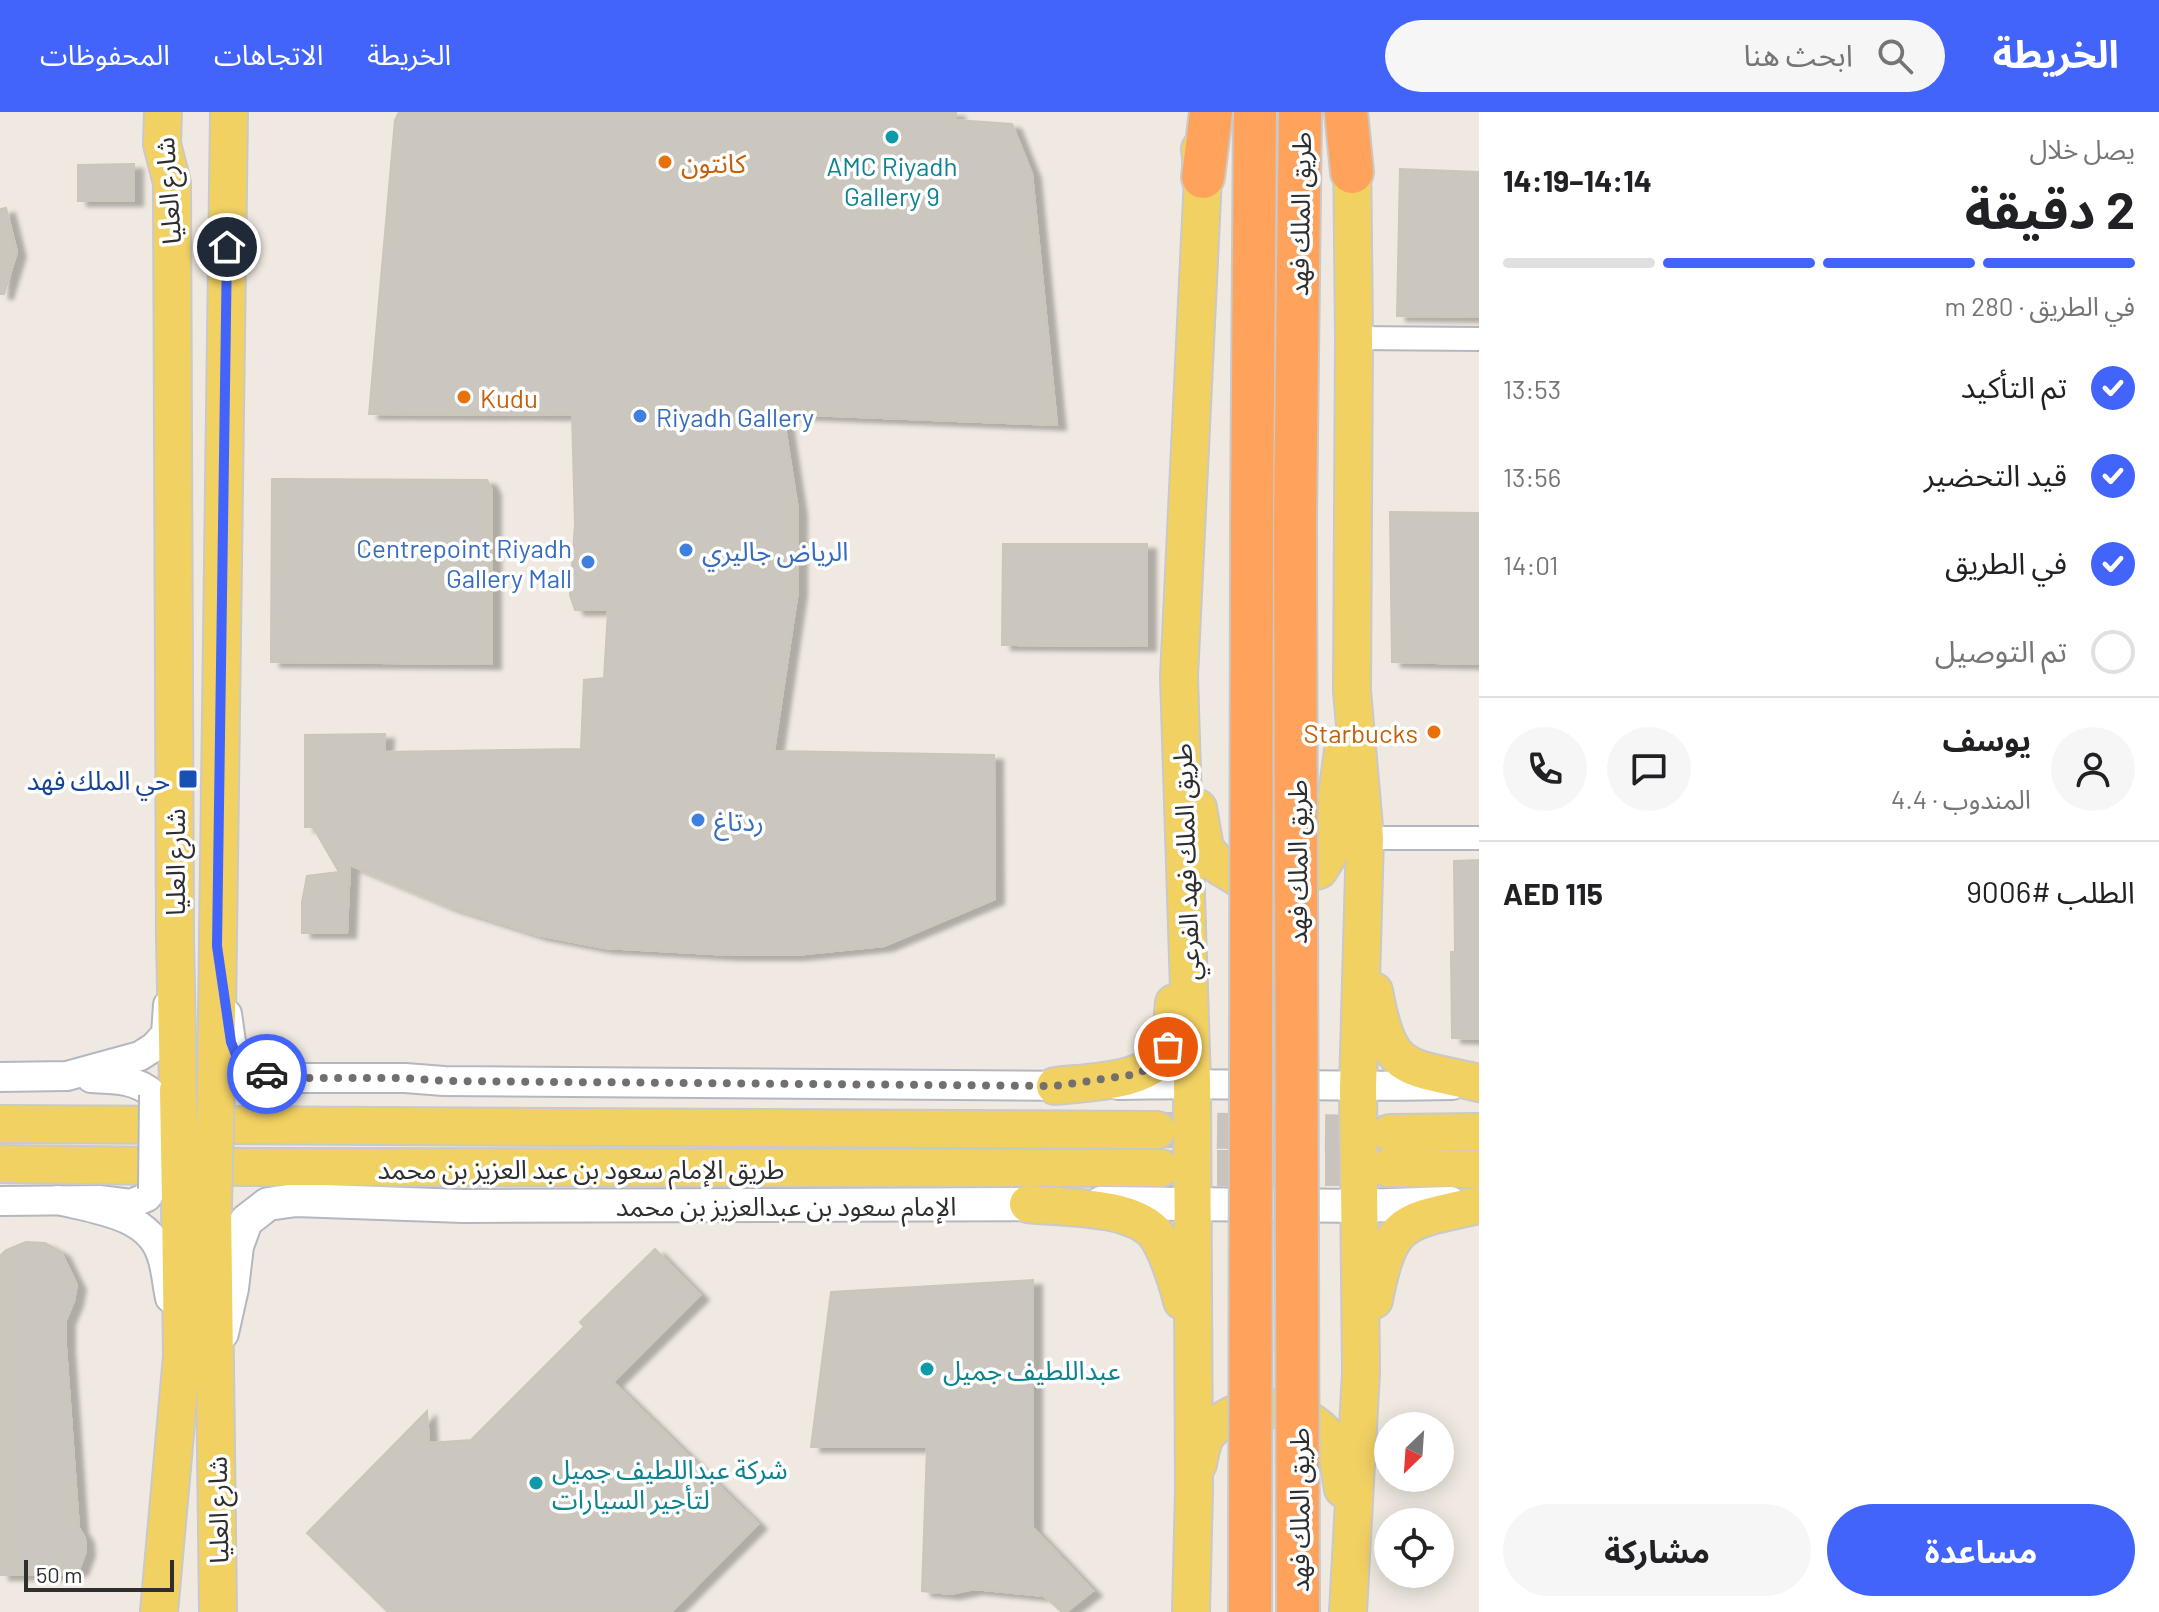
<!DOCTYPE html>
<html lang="ar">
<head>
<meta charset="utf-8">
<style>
	:root { --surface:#fff; --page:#f6f6f6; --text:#202124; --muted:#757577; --line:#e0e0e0; --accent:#4264fb }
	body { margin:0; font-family:Barlow,"Noto Sans Arabic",sans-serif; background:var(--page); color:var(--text); direction:rtl; height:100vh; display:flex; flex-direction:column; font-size:30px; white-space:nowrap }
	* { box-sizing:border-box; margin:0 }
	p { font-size:26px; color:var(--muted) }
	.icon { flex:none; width:44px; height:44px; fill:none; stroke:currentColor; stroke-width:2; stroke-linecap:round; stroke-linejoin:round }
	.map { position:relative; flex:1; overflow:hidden; direction:ltr }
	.panel { display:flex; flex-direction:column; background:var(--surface); width:680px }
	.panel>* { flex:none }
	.needle { width:52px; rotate:205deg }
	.fabs { position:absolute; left:1374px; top:1300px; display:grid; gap:16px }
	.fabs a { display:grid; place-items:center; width:80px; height:80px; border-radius:50%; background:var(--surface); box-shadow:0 4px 20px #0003; font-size:40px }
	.scale { position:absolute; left:24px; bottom:20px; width:150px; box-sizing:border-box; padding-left:8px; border:4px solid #2e2e2e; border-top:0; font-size:22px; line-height:28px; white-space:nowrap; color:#2e2e2e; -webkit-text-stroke:6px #fff; paint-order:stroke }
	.pin { position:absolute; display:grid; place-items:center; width:68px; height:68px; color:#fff; margin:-34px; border:4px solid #fff; border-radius:50%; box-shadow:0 2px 8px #0007 }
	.courier { position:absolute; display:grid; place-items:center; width:80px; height:80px; margin:-40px; border:6px solid #4264fb; border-radius:50%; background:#fff; color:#222; box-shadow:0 2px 10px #0007 }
	.head em { font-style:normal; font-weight:700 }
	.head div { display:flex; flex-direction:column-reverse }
	.head { display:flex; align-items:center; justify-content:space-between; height:136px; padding:0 24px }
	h1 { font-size:52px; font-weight:700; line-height:60px }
	.bar { display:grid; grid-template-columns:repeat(4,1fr); gap:12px 8px; align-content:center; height:96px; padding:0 24px }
	.bar i { height:10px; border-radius:6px; background:var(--line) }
	.bar .active { background:var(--accent) }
	.bar p { grid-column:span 4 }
	.line { display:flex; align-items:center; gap:20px; padding:0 24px; border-top:2px solid var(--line) }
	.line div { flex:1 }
	.round { display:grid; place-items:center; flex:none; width:84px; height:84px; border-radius:42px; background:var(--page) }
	ol { padding:0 24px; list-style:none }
	li { display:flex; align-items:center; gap:24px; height:88px }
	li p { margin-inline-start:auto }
	li .icon { padding:8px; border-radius:50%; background:var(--accent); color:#fff; stroke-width:4 }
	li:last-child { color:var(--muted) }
	li i { width:44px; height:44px; border:4px solid var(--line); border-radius:50% }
	.button { display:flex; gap:16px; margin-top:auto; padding:16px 24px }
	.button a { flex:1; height:92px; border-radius:48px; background:var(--accent); color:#fff; font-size:32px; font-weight:700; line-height:92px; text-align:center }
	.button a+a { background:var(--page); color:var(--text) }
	header { display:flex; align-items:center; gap:48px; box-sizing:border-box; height:112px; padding:0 40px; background:var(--accent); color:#fff }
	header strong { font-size:38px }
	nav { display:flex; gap:44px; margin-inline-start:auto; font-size:28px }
	.search { width:560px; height:72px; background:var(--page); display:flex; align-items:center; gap:20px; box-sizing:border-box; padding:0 28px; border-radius:44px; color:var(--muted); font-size:30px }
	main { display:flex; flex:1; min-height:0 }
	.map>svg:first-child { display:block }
	.building { fill:#cbc7bf; stroke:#cbc5ba; stroke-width:2; filter:url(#shadow) }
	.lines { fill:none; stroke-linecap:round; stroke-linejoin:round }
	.primary-tunnel { stroke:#c8c4bd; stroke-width:36; stroke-dasharray:36 18; stroke-linecap:butt }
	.minor-casing { stroke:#b4b7c1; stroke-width:26 }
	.tertiary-casing { stroke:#b4b7c1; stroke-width:32 }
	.secondary-casing { stroke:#b4b7c1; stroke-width:36 }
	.primary-casing { stroke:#c9c9c9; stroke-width:40 }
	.motorway-casing { stroke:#c9c9c9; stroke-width:46 }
	.minor { stroke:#fff; stroke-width:22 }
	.tertiary { stroke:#fff; stroke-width:28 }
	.secondary { stroke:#fff; stroke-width:32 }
	.primary { stroke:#f2d163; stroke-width:36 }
	.motorway { stroke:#ffa35c; stroke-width:42 }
	.tertiary-bridge-casing { stroke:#b4b7c1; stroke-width:32; stroke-linecap:butt }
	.primary-bridge-casing { stroke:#c9c9c9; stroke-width:40; stroke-linecap:butt }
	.motorway-bridge-casing { stroke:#c9c9c9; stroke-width:46; stroke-linecap:butt }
	.tertiary-bridge { stroke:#fff; stroke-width:28 }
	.primary-bridge { stroke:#f2d163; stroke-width:36 }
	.motorway-bridge { stroke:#ffa35c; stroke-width:42 }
	.done { stroke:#726f6d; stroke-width:8; stroke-dasharray:0 14.4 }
	.route { stroke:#4264fb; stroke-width:10 }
	.culture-dot { fill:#0f9aa8; stroke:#fff; stroke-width:3 }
	.food-dot { fill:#e8710a; stroke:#fff; stroke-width:3 }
	.shop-dot { fill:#3f7fe0; stroke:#fff; stroke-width:3 }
	.transit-dot { fill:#1a4fb4; stroke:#fff; stroke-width:3 }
	.labels { text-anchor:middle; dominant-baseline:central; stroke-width:7; stroke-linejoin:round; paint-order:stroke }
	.food-label { font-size:26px; fill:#c56008; stroke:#fff; text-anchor:start }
	.culture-label { font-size:26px; fill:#0d838f; stroke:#fff; text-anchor:start }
	.street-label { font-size:26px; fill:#2e2e2e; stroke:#fff }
	.shop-label { font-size:26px; fill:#366cbe; stroke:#fff; text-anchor:start }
	.transit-label { font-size:26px; fill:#164399; stroke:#fff; text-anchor:end }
</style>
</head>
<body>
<header>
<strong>الخريطة</strong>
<div class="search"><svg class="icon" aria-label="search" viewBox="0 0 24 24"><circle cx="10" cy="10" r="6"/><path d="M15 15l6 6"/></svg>ابحث هنا</div>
<nav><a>الخريطة</a><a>الاتجاهات</a><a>المحفوظات</a></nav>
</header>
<main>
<section class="panel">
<div class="head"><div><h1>2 دقيقة</h1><p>يصل خلال</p></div><em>14:14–14:19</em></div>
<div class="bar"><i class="active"></i><i class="active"></i><i class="active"></i><i></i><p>في الطريق · 280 m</p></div>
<ol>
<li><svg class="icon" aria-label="check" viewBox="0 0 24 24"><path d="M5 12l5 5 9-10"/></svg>تم التأكيد<p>13:53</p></li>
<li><svg class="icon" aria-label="check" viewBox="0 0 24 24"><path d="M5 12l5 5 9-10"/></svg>قيد التحضير<p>13:56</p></li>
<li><svg class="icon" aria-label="check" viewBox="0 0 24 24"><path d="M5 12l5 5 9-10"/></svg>في الطريق<p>14:01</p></li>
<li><i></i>تم التوصيل</li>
</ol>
<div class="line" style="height:144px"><a class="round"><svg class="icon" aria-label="person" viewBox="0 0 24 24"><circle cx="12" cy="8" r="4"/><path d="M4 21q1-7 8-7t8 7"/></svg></a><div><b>يوسف</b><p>المندوب · 4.4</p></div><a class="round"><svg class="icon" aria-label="chat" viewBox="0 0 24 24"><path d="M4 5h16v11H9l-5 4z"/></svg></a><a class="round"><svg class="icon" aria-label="phone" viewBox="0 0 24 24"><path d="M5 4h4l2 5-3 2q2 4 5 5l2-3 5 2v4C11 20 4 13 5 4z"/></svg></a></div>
<div class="line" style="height:104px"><div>الطلب #9006</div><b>AED 115</b></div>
<div class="button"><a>مساعدة</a><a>مشاركة</a></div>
</section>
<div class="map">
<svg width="1479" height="1500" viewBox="0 0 1479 1500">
	<defs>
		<filter id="shadow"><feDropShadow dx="9" dy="5" stdDeviation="2" flood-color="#0004"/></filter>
	</defs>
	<rect width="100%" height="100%" fill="#efe9e1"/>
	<g class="building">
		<polygon points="399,0 956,0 956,8 1012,12 1032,62 1057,313 783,302 798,398 798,479 774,639 994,643 995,787 884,834 796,843 731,843 604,836 538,823 448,794 350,753 347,821 302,821 302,790 307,764 339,760 313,715 305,715 305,623 385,622 384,640 581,637 584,568 604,566 608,498 575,498 570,483 575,412 572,303 369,302 395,8"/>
		<polygon points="134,52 134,89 78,89 78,53"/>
		<polygon points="1400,57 1479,60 1479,205 1397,204"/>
		<polygon points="6,96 17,140 4,182 0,182 0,97"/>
		<polygon points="272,367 487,368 492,378 492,552 271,550"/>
		<polygon points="1390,400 1479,401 1479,552 1392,550"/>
		<polygon points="1003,432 1147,432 1147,534 1002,533"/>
		<polygon points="1479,748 1479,927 1452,926 1451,840 1455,840 1454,749"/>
		<polygon points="26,1130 45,1131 61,1140 77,1173 74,1189 66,1208 66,1235 79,1416 85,1426 86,1439 79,1458 63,1463 0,1463 0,1144 6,1138"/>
		<polygon points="655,1137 700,1183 613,1270 758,1412 671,1500 388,1500 307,1421 427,1299 429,1331 471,1328 584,1215 580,1210"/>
		<polygon points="1033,1168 1033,1416 1093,1479 1066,1500 1062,1500 1044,1484 974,1477 951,1482 922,1479 927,1335 811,1335 831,1180"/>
	</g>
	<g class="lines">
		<g class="primary-tunnel">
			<polyline points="1163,1018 1388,1021"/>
			<polyline points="1163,1056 1387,1056"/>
		</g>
		<g class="minor-casing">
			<g id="minor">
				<polyline points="1354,226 1479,227"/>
				<polyline points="1365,726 1479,726"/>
			</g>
		</g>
		<g class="tertiary-casing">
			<g id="tertiary">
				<polyline points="227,902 231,930 238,948 276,966 405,966 444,969 1076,974"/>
				<polyline points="0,965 67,964 140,944 154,935 166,922 168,893"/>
				<path d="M91,966C115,967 137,967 154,983"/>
				<path d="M1118,973C1229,970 1340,976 1452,973"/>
				<path d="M58,1088C94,1097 148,1102 161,1142C166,1155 167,1172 170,1186"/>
				<polyline points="0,1089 99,1088 131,1092 147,1085 153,1077"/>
			</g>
		</g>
		<g class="secondary-casing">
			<g id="secondary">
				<polyline points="1101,1091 1360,1094 1450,1091"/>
				<polyline points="222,1221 232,1176 237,1134 246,1109 268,1092 296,1088 463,1094 1055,1092"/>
			</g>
		</g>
		<g class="primary-casing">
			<g id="primary">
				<polyline points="163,0 162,32 172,71 175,825 178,978"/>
				<polyline points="1198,696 1205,736 1219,754 1244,769 1278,771 1319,758 1329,742 1343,639"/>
				<path d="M1374,879C1390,963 1403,953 1479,971"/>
				<path d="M1055,974C1087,970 1154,971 1168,935C1173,922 1172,905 1174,891"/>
				<polyline points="216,976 229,0"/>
				<polyline points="0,1012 1157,1018"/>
				<polyline points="1390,1021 1479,1020"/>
				<polyline points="0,1052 249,1055 1161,1056"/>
				<polyline points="1387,1056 1479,1057"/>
				<polyline points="213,1091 218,1500"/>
				<path d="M1028,1092C1065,1096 1127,1093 1154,1120C1166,1134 1178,1172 1182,1189"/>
				<path d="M1374,1188C1390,1106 1403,1110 1479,1093"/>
				<path d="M1198,1352C1200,1341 1203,1325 1211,1318C1244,1284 1304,1291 1331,1329C1340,1341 1340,1363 1343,1377"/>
				<polyline points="159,1500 182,1244 180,1089"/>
				<polyline points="1191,1500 1194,1378 1192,971 1179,565 1203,65 1200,37"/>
				<polyline points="1348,1500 1361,1260 1358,976 1365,726 1352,579 1354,226 1352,31"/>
			</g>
		</g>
		<g class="motorway-casing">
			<g id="motorway">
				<polyline points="1346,0 1352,60"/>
				<polyline points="1203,65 1211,0"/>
				<polyline points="1295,410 1300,0"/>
				<polyline points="1252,411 1255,0"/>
			</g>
		</g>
		<use href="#minor" class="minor"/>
		<use href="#tertiary" class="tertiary"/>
		<use href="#secondary" class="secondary"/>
		<use href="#primary" class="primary"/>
		<use href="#motorway" class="motorway"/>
		<g class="tertiary-bridge-casing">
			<polyline id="tertiary-bridge" points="153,1077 154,983"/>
		</g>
		<g class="primary-bridge-casing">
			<g id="primary-bridge">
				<polyline points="178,978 180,1089"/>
				<polyline points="213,1091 216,976"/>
			</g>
		</g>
		<g class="motorway-bridge-casing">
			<g id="motorway-bridge">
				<polyline points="1295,410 1298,1500"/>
				<polyline points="1250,1500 1252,411"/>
			</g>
		</g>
		<use href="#tertiary-bridge" class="tertiary-bridge"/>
		<use href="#primary-bridge" class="primary-bridge"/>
		<use href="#motorway-bridge" class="motorway-bridge"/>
	</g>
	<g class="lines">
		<polyline class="done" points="267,962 276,966 405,966 444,969 1055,974 1137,962 1156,952 1168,935"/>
		<polyline class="route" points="227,135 217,834 231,930 238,948 267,962"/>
	</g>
	<g class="culture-dot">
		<circle cx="892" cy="25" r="8"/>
		<circle cx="927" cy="1257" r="8"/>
		<circle cx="536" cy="1371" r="8"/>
	</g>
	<g class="food-dot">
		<circle cx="665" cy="50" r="8"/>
		<circle cx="464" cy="285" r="8"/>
		<circle cx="1434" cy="620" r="8"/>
	</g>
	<g class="shop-dot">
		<circle cx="640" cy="304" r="8"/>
		<circle cx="686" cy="438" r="8"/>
		<circle cx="588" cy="450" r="8"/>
		<circle cx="698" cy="708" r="8"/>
	</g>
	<rect class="transit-dot" x="178" y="657" width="20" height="20" rx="4"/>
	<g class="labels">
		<g class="food-label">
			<text x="681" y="50">كانتون</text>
			<text x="480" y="285">Kudu</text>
			<text x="1418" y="620" text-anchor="end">Starbucks</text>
		</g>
		<g class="culture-label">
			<text x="892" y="53" text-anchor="middle">AMC Riyadh<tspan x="892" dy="30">Gallery 9</tspan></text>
			<text x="943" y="1257">عبداللطيف جميل</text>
			<text x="552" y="1356">شركة عبداللطيف جميل<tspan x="552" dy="30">لتأجير السيارات</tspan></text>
		</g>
		<g class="street-label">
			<text transform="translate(167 79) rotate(-94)">شارع العليا</text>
			<text transform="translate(1299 102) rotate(-89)">طريق الملك فهد</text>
			<text transform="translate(174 750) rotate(-90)">شارع العليا</text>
			<text transform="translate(1185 750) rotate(-92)">طريق الملك فهد الفرعي</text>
			<text transform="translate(1296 750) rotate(-90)">طريق الملك فهد</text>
			<text x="581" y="1056">طريق الإمام سعود بن عبد العزيز بن محمد</text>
			<text x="786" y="1093">الإمام سعود بن عبدالعزيز بن محمد</text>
			<text transform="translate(217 1398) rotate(-91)">شارع العليا</text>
			<text transform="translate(1298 1398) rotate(-90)">طريق الملك فهد</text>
		</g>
		<g class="shop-label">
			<text x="656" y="304">Riyadh Gallery</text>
			<text x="572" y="435" text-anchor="end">Centrepoint Riyadh<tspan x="572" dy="30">Gallery Mall</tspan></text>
			<text x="702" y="438">الرياض جاليري</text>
			<text x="714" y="708">ردتاغ</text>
		</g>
		<g class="transit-label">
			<text x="170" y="667">حي الملك فهد</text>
		</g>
	</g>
</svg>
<div class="fabs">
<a><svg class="needle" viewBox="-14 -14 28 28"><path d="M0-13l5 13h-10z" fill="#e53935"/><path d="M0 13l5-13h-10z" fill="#757577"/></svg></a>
<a><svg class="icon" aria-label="locate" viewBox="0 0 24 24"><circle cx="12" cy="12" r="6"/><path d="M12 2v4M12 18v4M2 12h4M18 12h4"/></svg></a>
</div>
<div class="scale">50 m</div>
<div class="pin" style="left:1168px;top:935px;background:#ea580c"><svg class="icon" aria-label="bag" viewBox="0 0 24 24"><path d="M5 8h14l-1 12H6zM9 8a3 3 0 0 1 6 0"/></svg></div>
<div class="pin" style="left:227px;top:135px;background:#1f2937"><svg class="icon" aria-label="home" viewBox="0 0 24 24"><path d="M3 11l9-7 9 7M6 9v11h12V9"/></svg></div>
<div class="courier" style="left:267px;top:962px"><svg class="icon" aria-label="car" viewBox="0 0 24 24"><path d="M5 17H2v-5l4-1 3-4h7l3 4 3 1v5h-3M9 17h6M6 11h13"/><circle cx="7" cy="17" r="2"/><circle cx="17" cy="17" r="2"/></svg></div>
</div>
</main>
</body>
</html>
